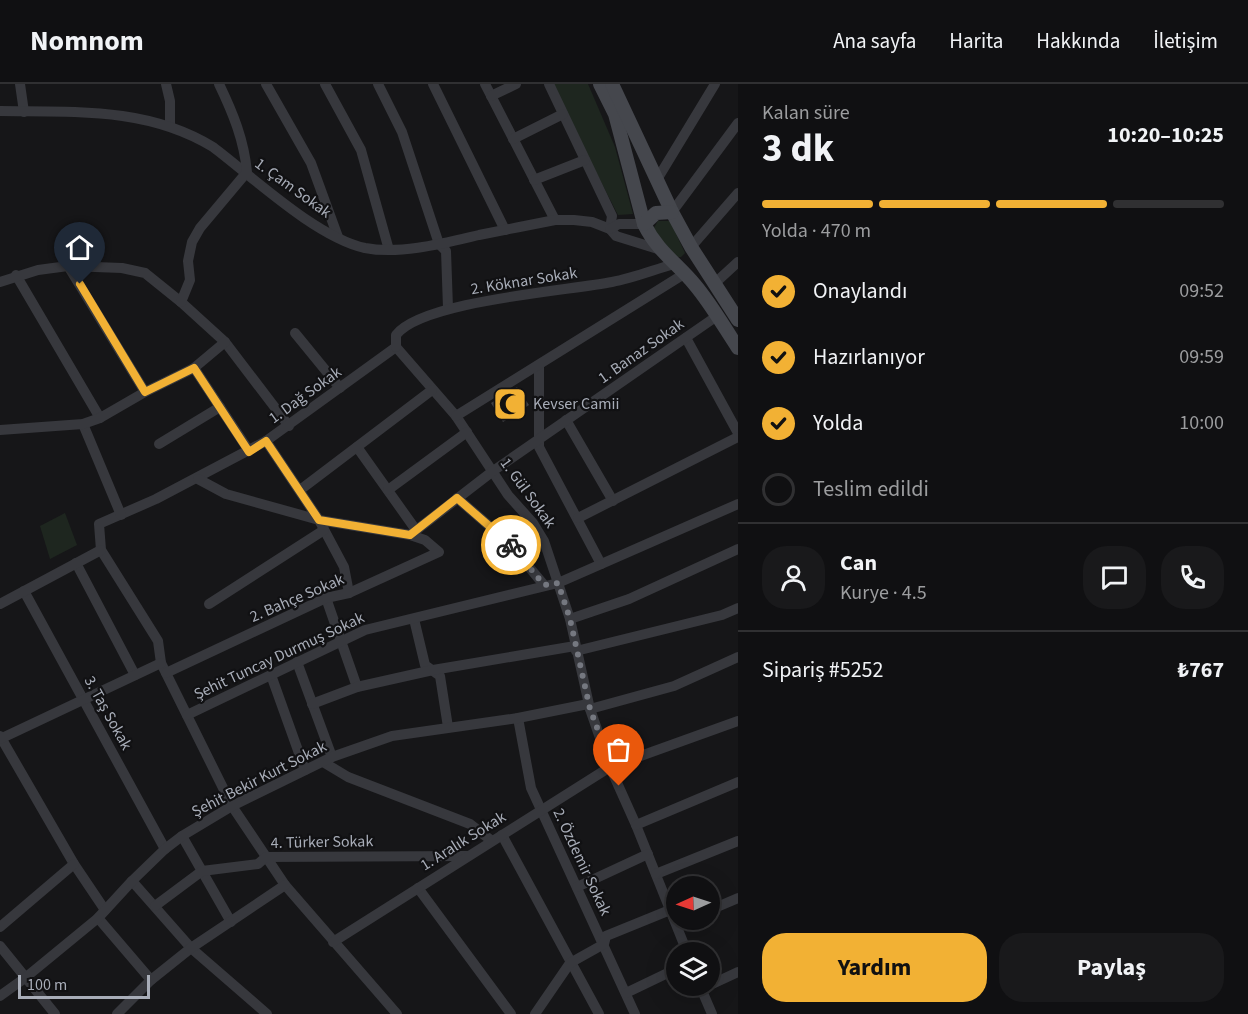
<!DOCTYPE html>
<html lang="tr">
<head>
<meta charset="utf-8">
<style>
	:root { --surface:#101012; --page:#19191b; --text:#f1f3f6; --muted:#9c9d9f; --line:#303032; --accent:#f2b134 }
	body { margin:0; font-family:"Source Sans 3",sans-serif; background:var(--page); color:var(--text); height:100vh; display:flex; flex-direction:column; font-size:22px; white-space:nowrap }
	* { box-sizing:border-box; margin:0 }
	p { font-size:20px; color:var(--muted) }
	.icon { flex:none; width:33px; height:33px; fill:none; stroke:currentColor; stroke-width:2; stroke-linecap:round; stroke-linejoin:round }
	.map { position:relative; flex:1; overflow:hidden }
	.details { display:flex; flex-direction:column; background:var(--surface); width:510px }
	.details>* { flex:none }
	.needle { width:39px; rotate:267deg }
	.controls { position:absolute; left:666px; top:792px; display:grid; gap:12px }
	.controls a { display:grid; place-items:center; width:54px; height:54px; border-radius:50%; background:var(--surface); box-shadow:0 6px 24px #0002,0 0 0 2px var(--line); font-size:30px }
	.scale { position:absolute; left:18px; bottom:15px; width:132px; box-sizing:border-box; padding-left:6px; border:3px solid #a8adb8; border-top:0; font-size:16px; line-height:21px; white-space:nowrap; color:#a8adb8; -webkit-text-stroke:4px #111113; paint-order:stroke }
	.pin { position:absolute; display:grid; place-items:center; width:51px; height:51px; color:#fff; margin:-62px -26px; border-radius:50% 50% 50% 0; rotate:-45deg; box-shadow:0 0 6px #0007 }
	.pin .icon { rotate:45deg }
	.courier { position:absolute; display:grid; place-items:center; width:60px; height:60px; margin:-30px; border:4px solid #f2b134; border-radius:50%; background:#fff; color:#222; box-shadow:0 2px 8px #0007 }
	.summary em { font-style:normal; font-weight:700 }
	.summary div { display:flex; flex-direction:column-reverse }
	.summary { display:flex; align-items:center; justify-content:space-between; height:102px; padding:0 24px }
	h1 { font-size:39px; font-weight:700; line-height:45px }
	.bar { display:grid; grid-template-columns:repeat(4,1fr); gap:9px 6px; align-content:center; height:72px; padding:0 24px }
	.bar i { height:8px; border-radius:4px; background:var(--line) }
	.bar .on { background:var(--accent) }
	.bar p { grid-column:span 4 }
	.line { display:flex; align-items:center; gap:15px; padding:0 24px; border-top:2px solid var(--line) }
	.line div { flex:1 }
	.round { display:grid; place-items:center; flex:none; width:63px; height:63px; border-radius:24px; background:var(--page) }
	ol { padding:0 24px; list-style:none }
	li { display:flex; align-items:center; gap:18px; height:66px }
	li p { margin-inline-start:auto }
	li .icon { padding:6px; border-radius:50%; background:var(--accent); color:#111; stroke-width:4 }
	li:last-child { color:var(--muted) }
	li i { width:33px; height:33px; border:3px solid var(--line); border-radius:50% }
	.action { display:flex; gap:12px; margin-top:auto; padding:12px 24px }
	.action a { flex:1; height:69px; border-radius:24px; background:var(--accent); color:#111; font-size:24px; font-weight:700; line-height:69px; text-align:center }
	.action a+a { background:var(--page); color:var(--text) }
	header { display:flex; align-items:center; gap:36px; box-sizing:border-box; height:84px; padding:0 30px; background:var(--surface); border-bottom:2px solid var(--line) }
	header strong { font-size:28px }
	nav { display:flex; gap:33px; margin-inline-start:auto; font-size:21px }
	main { display:flex; flex:1; min-height:0 }
	.map>svg:first-child { display:block }
	.green { fill:#1e261f }
	.building { fill:#404145 }
	.lines { fill:none; stroke-linecap:round; stroke-linejoin:round }
	.street { stroke:#37383d; stroke-width:10 }
	.secondary { stroke:#45474d; stroke-width:14 }
	.done { stroke:#757880; stroke-width:6; stroke-dasharray:0 10.8 }
	.route { stroke:#f2b134; stroke-width:8 }
	.labels { text-anchor:middle; dominant-baseline:central; stroke-width:4.5; stroke-linejoin:round; paint-order:stroke }
	.street-label { font-size:16px; fill:#a8adb8; stroke:#111113 }
	.poi-label { font-size:16px; fill:#a8adb8; stroke:#111113; text-anchor:start }
</style>
</head>
<body>
<header>
<strong>Nomnom</strong>
<nav><a>Ana sayfa</a><a>Harita</a><a>Hakkında</a><a>İletişim</a></nav>
</header>
<main>
<div class="map">
<svg width="738" height="930" viewBox="0 0 738 930">
	<rect width="100%" height="100%" fill="#161618"/>
	<g class="green">
		<polygon points="551,0 588,0 615,63 633,130 618,131"/>
		<polygon points="658,137 670,137 685,169 681,173 676,173 652,147"/>
		<polygon points="65,429 77,461 50,475 40,442"/>
	</g>
	<polygon class="building" points="517,303 529,321 503,338 491,319"/>
	<g class="lines">
		<g class="street">
			<polyline points="20,0 24,28"/>
			<polyline points="166,0 170,17 170,42"/>
			<polyline points="266,0 311,79 338,153"/>
			<polyline points="325,0 361,66 389,166"/>
			<polyline points="378,0 402,48 439,160 446,167 448,224"/>
			<polyline points="433,0 505,146"/>
			<polyline points="485,0 555,136"/>
			<polyline points="549,0 612,132 610,145"/>
			<polyline points="491,12 516,0"/>
			<path d="M0,27C74,28 148,23 213,63C254,94 316,153 365,164C400,171 445,159 479,151C504,146 530,141 555,136H574L592,138L610,145L616,152L661,166"/>
			<polyline points="513,55 563,30"/>
			<polyline points="658,94 715,0"/>
			<polyline points="534,96 585,76"/>
			<polyline points="672,128 738,39"/>
			<polyline points="610,145 619,140 644,140"/>
			<polyline points="691,163 738,109"/>
			<polyline points="68,182 145,308"/>
			<polyline points="16,191 100,334"/>
			<polyline points="0,198 38,186 68,182 122,184 145,189 181,218 225,258 289,342"/>
			<polyline points="714,200 738,178"/>
			<path d="M181,218L190,196L188,177L192,158L200,144L247,88C244,56 233,29 219,0"/>
			<polyline points="295,249 340,304"/>
			<polyline points="686,254 738,349"/>
			<polyline points="396,263 266,357 156,415 99,440 101,466 158,557 161,579 232,722 285,801 397,930"/>
			<polyline points="396,263 456,332 508,411 533,439 544,457 570,535 590,625 610,683 636,741 687,868"/>
			<path d="M396,263V251C422,217 566,207 612,198C633,194 653,186 674,180"/>
			<polyline points="539,281 539,363 601,480"/>
			<polyline points="194,284 249,367"/>
			<polyline points="456,332 684,190"/>
			<polyline points="566,336 613,417"/>
			<polyline points="83,340 121,431"/>
			<polyline points="0,346 83,340 100,334 145,308 194,284 225,258"/>
			<polyline points="266,357 319,436 344,483 349,509"/>
			<polyline points="159,360 220,323"/>
			<polyline points="357,363 416,446"/>
			<polyline points="300,406 432,306"/>
			<polyline points="388,406 467,348"/>
			<polyline points="457,414 509,459 544,501"/>
			<polyline points="578,434 738,353"/>
			<polyline points="410,451 493,387 717,232"/>
			<polyline points="76,479 135,591"/>
			<polyline points="24,507 165,765"/>
			<polyline points="326,514 357,603"/>
			<polyline points="0,520 101,466"/>
			<polyline points="209,520 324,446"/>
			<polyline points="414,535 425,581 440,592 448,643"/>
			<polyline points="570,535 629,515 738,465"/>
			<polyline points="576,567 722,531 738,524"/>
			<polyline points="297,578 332,673"/>
			<polyline points="166,589 326,514 349,509 439,468 425,456 410,451 319,436 226,410 198,395"/>
			<polyline points="271,591 305,686"/>
			<polyline points="312,620 357,603 433,586 575,562"/>
			<polyline points="590,625 674,602 738,573"/>
			<polyline points="187,631 365,546 558,499 738,420"/>
			<polyline points="518,634 531,704 635,930"/>
			<polyline points="0,652 74,780 105,826"/>
			<polyline points="0,655 161,579"/>
			<polyline points="323,678 348,693 470,740 492,757"/>
			<polyline points="636,741 738,698"/>
			<polyline points="502,751 599,930"/>
			<polyline points="182,752 231,838"/>
			<polyline points="656,790 738,757"/>
			<polyline points="132,797 191,864 267,930"/>
			<polyline points="577,803 648,770"/>
			<polyline points="418,804 511,930"/>
			<polyline points="155,822 202,787 258,780 266,773 468,772"/>
			<polyline points="710,826 738,814"/>
			<polyline points="98,834 151,896"/>
			<polyline points="0,843 74,780"/>
			<polyline points="333,858 610,683 738,637"/>
			<polyline points="0,862 55,930"/>
			<polyline points="710,901 738,888"/>
			<polyline points="700,902 712,930"/>
			<polyline points="626,909 676,885"/>
			<polyline points="0,912 25,894 98,834 132,797 165,765 182,752 232,722 332,673 392,652 518,634 588,620"/>
			<polyline points="117,930 151,896 191,864 285,801"/>
			<polyline points="535,930 570,879 604,860 606,852 670,826"/>
		</g>
		<g class="secondary">
			<path d="M600,0L615,30L644,140C658,168 677,179 695,201C711,220 724,243 738,264"/>
			<polyline points="612,0 672,128 691,163 738,236"/>
			<polyline points="644,140 656,129 672,128"/>
		</g>
	</g>
	<g class="lines">
		<polyline class="done" points="511,461 544,501 558,499 570,535 590,625 619,702"/>
		<polyline class="route" points="80,200 145,308 194,284 249,368 266,357 319,436 410,451 457,414 511,461"/>
	</g>
	<defs>
		<g id="mosque-square" transform="scale(1.725)"><rect x="-9" y="-9" width="18" height="18" rx="4" fill="#f2b134" stroke="#111113"/><path d="M3.5-4.9A6 6 0 1 0 3.5 4.9A5 5 0 1 1 3.5-4.9Z" fill="#111"/></g>
	</defs>
	<g fill-rule="evenodd">
		<use href="#mosque-square" x="510" y="320"/>
	</g>
	<g class="labels">
		<g class="street-label">
			<text transform="translate(293 104) rotate(36)">1. Çam Sokak</text>
			<text transform="translate(524 197) rotate(-9)">2. Köknar Sokak</text>
			<text transform="translate(641 267) rotate(-35)">1. Banaz Sokak</text>
			<text transform="translate(305 311) rotate(-36)">1. Dağ Sokak</text>
			<text transform="translate(528 409) rotate(54)">1. Gül Sokak</text>
			<text transform="translate(297 514) rotate(-23)">2. Bahçe Sokak</text>
			<text transform="translate(279 572) rotate(-25)">Şehit Tuncay Durmuş Sokak</text>
			<text transform="translate(108 629) rotate(61)">3. Taş Sokak</text>
			<text transform="translate(259 695) rotate(-27)">Şehit Bekir Kurt Sokak</text>
			<text transform="translate(463 757) rotate(-32)">1. Aralık Sokak</text>
			<text transform="translate(322 758) rotate(-1)">4. Türker Sokak</text>
			<text transform="translate(582 778) rotate(65)">2. Özdemir Sokak</text>
		</g>
		<g class="poi-label">
			<text x="533" y="320">Kevser Camii</text>
		</g>
	</g>
</svg>
<div class="controls">
<a><svg class="needle" viewBox="-14 -14 28 28"><path d="M0-13l5 13h-10z" fill="#e53935"/><path d="M0 13l5-13h-10z" fill="#9c9d9f"/></svg></a>
<a><svg class="icon" aria-label="layers" viewBox="0 0 24 24"><path d="M12 4l9 5-9 5-9-5zM3 14l9 5 9-5"/></svg></a>
</div>
<div class="scale">100 m</div>
<div class="pin" style="left:619px;top:702px;background:#ea580c"><svg class="icon" aria-label="bag" viewBox="0 0 24 24"><path d="M5 8h14l-1 12H6zM9 8a3 3 0 0 1 6 0"/></svg></div>
<div class="pin" style="left:80px;top:200px;background:#1f2937"><svg class="icon" aria-label="home" viewBox="0 0 24 24"><path d="M3 11l9-7 9 7M6 9v11h12V9"/></svg></div>
<div class="courier" style="left:511px;top:461px"><svg class="icon" aria-label="bike" viewBox="0 0 24 24"><circle cx="6" cy="16" r="4"/><circle cx="18" cy="16" r="4"/><path d="M6 16l4-8h5l3 8M10 8l3 8H6M13 5h3"/></svg></div>
</div>
<section class="details">
<div class="summary"><div><h1>3 dk</h1><p>Kalan süre</p></div><em>10:20–10:25</em></div>
<div class="bar"><i class="on"></i><i class="on"></i><i class="on"></i><i></i><p>Yolda · 470 m</p></div>
<ol>
<li><svg class="icon" aria-label="check" viewBox="0 0 24 24"><path d="M5 12l5 5 9-10"/></svg>Onaylandı<p>09:52</p></li>
<li><svg class="icon" aria-label="check" viewBox="0 0 24 24"><path d="M5 12l5 5 9-10"/></svg>Hazırlanıyor<p>09:59</p></li>
<li><svg class="icon" aria-label="check" viewBox="0 0 24 24"><path d="M5 12l5 5 9-10"/></svg>Yolda<p>10:00</p></li>
<li><i></i>Teslim edildi</li>
</ol>
<div class="line" style="height:108px"><a class="round"><svg class="icon" aria-label="person" viewBox="0 0 24 24"><circle cx="12" cy="8" r="4"/><path d="M4 21q1-7 8-7t8 7"/></svg></a><div><b>Can</b><p>Kurye · 4.5</p></div><a class="round"><svg class="icon" aria-label="chat" viewBox="0 0 24 24"><path d="M4 5h16v11H9l-5 4z"/></svg></a><a class="round"><svg class="icon" aria-label="phone" viewBox="0 0 24 24"><path d="M5 4h4l2 5-3 2q2 4 5 5l2-3 5 2v4C11 20 4 13 5 4z"/></svg></a></div>
<div class="line" style="height:78px"><div>Sipariş #5252</div><b>₺767</b></div>
<div class="action"><a>Yardım</a><a>Paylaş</a></div>
</section>
</main>
</body>
</html>
